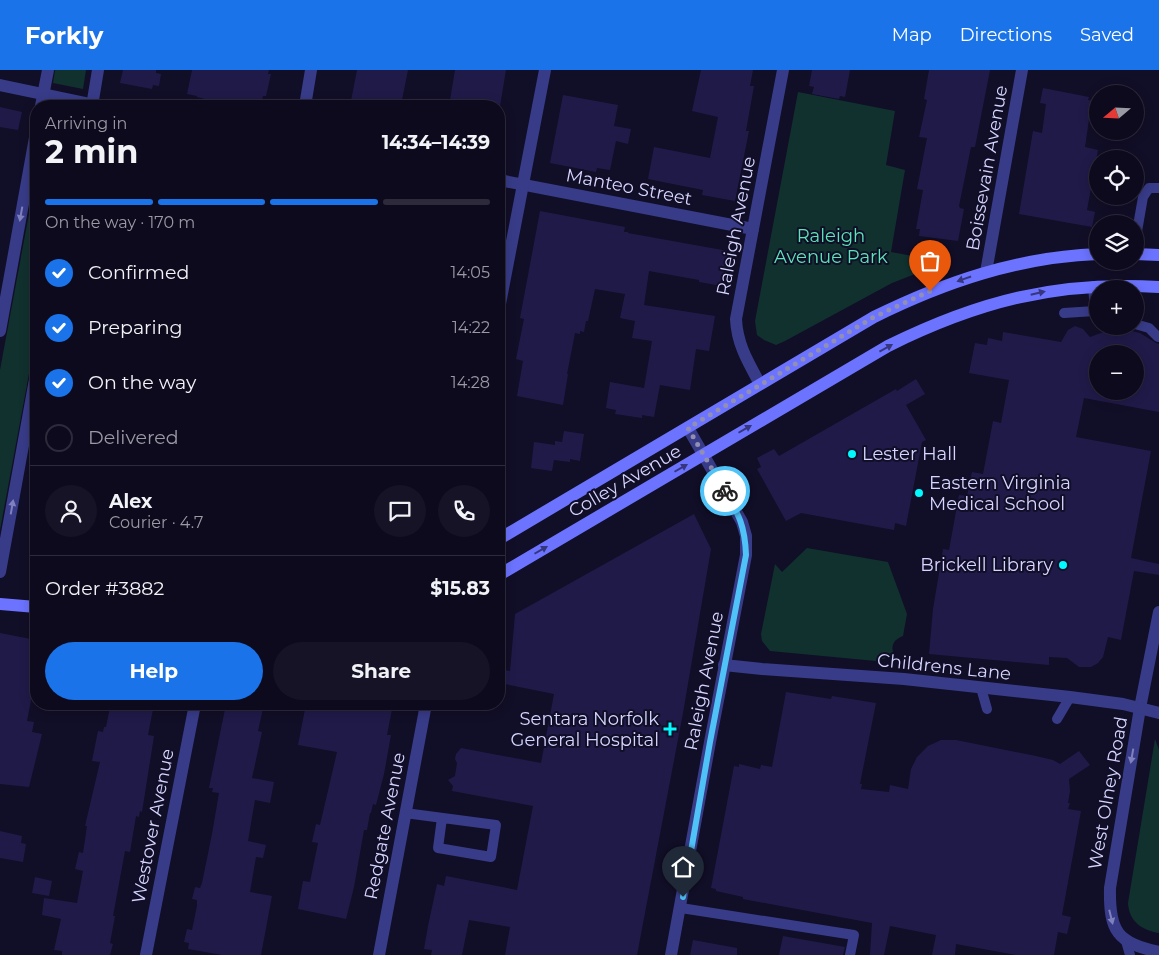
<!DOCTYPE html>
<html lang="en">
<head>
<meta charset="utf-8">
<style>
	:root { --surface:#0d0a1d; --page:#161326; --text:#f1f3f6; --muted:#9a9aa4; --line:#2d2b3b; --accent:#1a73e8 }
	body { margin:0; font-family:Montserrat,sans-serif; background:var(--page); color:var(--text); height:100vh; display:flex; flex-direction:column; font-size:19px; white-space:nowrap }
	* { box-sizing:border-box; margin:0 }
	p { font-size:16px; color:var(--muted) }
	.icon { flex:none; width:28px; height:28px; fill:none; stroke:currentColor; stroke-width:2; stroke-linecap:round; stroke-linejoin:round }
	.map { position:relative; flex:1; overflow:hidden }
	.side { position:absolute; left:30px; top:30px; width:475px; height:610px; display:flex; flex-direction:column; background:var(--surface); border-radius:20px; box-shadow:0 2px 12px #0003,0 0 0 1px var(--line) }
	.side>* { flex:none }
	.needle { width:32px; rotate:251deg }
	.buttons { position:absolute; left:1089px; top:15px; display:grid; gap:10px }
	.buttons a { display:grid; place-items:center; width:55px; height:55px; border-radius:50%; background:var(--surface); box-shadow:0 2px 12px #0003,0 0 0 1px var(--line); font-size:25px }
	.pin { position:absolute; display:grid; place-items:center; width:42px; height:42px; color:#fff; margin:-51px -21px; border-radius:50% 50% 50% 0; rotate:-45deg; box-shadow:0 0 5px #0007 }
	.pin .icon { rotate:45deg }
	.courier { position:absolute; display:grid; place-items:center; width:50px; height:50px; margin:-25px; border:4px solid #4fc3f7; border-radius:50%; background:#fff; color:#222; box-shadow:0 1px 6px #0007 }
	.headline em { font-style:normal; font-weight:700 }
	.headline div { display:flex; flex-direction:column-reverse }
	.headline { display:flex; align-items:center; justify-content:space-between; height:85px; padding:0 15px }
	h1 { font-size:32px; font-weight:700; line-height:38px }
	.bar { display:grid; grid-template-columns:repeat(4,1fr); gap:8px 5px; align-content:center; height:60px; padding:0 15px }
	.bar i { height:6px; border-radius:4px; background:var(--line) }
	.bar .selected { background:var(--accent) }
	.bar p { grid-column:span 4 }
	.line { display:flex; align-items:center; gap:12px; padding:0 15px; border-top:1px solid var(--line) }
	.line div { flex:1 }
	.round { display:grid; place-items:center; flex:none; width:52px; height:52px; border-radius:26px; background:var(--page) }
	ol { padding:0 15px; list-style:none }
	li { display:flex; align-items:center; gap:15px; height:55px }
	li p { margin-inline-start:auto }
	li .icon { padding:5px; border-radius:50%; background:var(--accent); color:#fff; stroke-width:4 }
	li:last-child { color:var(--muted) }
	li i { width:28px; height:28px; border:2px solid var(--line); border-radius:50% }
	.cta { display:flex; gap:10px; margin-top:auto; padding:10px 15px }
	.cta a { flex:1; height:58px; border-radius:30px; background:var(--accent); color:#fff; font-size:20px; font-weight:700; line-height:58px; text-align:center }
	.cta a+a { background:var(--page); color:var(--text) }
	header { display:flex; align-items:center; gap:30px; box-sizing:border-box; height:70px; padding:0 25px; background:var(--accent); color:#fff }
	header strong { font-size:24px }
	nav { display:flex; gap:28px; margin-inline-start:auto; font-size:18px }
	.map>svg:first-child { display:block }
	.green { fill:#11312e }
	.building { fill:#201a49; fill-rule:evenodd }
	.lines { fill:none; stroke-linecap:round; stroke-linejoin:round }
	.service { stroke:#383b88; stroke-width:10 }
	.minor { stroke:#383b88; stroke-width:12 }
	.tertiary { stroke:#383b88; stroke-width:12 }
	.secondary { stroke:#6c73ff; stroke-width:12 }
	.oneway { fill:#7f80be }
	.oneway2 { fill:#35367d }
	.done { stroke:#918fb3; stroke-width:5; stroke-dasharray:0 9 }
	.route { stroke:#4fc3f7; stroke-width:6 }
	.poi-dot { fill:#01f9ff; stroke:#110e27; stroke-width:2 }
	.labels { text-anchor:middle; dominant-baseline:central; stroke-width:4; stroke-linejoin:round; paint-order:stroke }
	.street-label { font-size:18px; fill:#d6d5ff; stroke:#110e27 }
	.park-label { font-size:18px; fill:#5be5b8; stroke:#110e27 }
	.poi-label { font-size:18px; fill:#d6d5ff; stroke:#110e27; text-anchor:start }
</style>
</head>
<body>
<header>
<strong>Forkly</strong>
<nav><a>Map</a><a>Directions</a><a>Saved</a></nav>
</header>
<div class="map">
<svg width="1159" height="885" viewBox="0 0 1159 885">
	<rect width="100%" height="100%" fill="#110e27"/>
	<g class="green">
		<polygon points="55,0 86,0 83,19 53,13"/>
		<polygon points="798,22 895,41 886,95 905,100 891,182 946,192 892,213 785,271 776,275 764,270 757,265 755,251"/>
		<polygon points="36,106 36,266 0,460 0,300"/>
		<path d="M807,478L888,492L907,544L903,566C895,569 891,574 893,582L885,587L886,588L876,591L770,581L762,571L761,564L775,494L782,502Z"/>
		<path d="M1155,669L1159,680V863C1142,860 1129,852 1128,833Z"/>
	</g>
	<g class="building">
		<polygon points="123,0 156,0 156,3 161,4 159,16 153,15 152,19 120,13"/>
		<polygon points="192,0 269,0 268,4 271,4 266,26 263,26 261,36 248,36 221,30 220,33 197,27 197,26 187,24"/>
		<polygon points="357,0 408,0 401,35 387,32 386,36 350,36"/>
		<polygon points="455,0 506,0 500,36 480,36 450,30"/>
		<polygon points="701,0 753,0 750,16 754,16 746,61 749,61 735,131 702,125 703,120 648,109 654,77 710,88 718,47 692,41"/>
		<polygon points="812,0 850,0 845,27 840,26 839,29 812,24 814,17 809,16"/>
		<polygon points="929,0 990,0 975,77 971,77 959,136 960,138 964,139 958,171 919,166 920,159 916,159 923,120 917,119 927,68 919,67 927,30 924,29"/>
		<polygon points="1043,18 1089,27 1088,30 1098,31 1098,45 1090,43 1085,77 1098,80 1087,140 1095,142 1092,157 1019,144 1033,61 1042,63 1046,34 1040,33"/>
		<polygon points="563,25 618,35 614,56 631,59 628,74 616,71 610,100 597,98 596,102 550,93"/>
		<polygon points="0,37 22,42 18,60 0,57"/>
		<polygon points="540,141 625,157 624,162 628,162 628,163 728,181 722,216 699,212 699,210 649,201 644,235 715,246 709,281 696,279 690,320 660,315 654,347 642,345 642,348 615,344 616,340 606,338 610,312 644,318 652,271 632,268 635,251 620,248 625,224 595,219 588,251 586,251 584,262 580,261 580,264 575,263 567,304 568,304 563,335 517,326 523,291 516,289 524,249 520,248"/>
		<path d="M1075,256L1083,259L1090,267L1109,260L1124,259L1140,263L1156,273L1159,274V342L1084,328L1076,367L1151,381L1131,488L1159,494V505L1134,501L1121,570L1108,567L1103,587L1098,593L1091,597H1079L1067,588L1049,587V595L929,584L933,539L943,479L949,480L959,425L967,426L972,402L983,404L993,351L1001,353L1009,310L969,303L975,273L987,275L988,268L1002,271L1003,262L1061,272L1068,260ZM1098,284H1135V321H1098Z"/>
		<polygon points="916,309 925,324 906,335 926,370 922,372 906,456 895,453 894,460 801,443 786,451 757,399 761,397 757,388 774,379 779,386 896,319 897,321"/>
		<polygon points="564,361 584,364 580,391 570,389 570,392 554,390 552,401 531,398 534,372 555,375 555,371 562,372"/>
		<polygon points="694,444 711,479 683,643 637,885 505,885 510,857 469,850 462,885 431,885 432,880 424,879 428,856 437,814 444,816 446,806 517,820 533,736 452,721 453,716 448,710 455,706 457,693 455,689 456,684 461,678 541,693 554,624 500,613 504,600 510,601 515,544"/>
		<polygon points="0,563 36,570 30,609 35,610 27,651 34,652 32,662 42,664 29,717 0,714"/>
		<polygon points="786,622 831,629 832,626 876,633 860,714 862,714 861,719 889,722 890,715 908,719 911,699 917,687 928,676 941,670 956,670 1036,686 1053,690 1060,694 1079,681 1090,695 1069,709 1070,721 1068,733 1070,733 1068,739 1081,741 1062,845 1071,847 1067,864 1058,862 1054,885 1016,885 956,874 955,885 932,885 936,865 890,856 884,885 870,885 872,853 743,829 743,827 716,821 716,819 711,818 734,696 739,697 739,694 760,699 761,695 772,697"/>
		<polygon points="117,634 154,634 148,665 154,666 142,742 140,741 139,747 136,746 130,782 125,781 113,846 115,846 110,873 113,874 110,885 62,885 62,881 54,880 61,849 42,845 44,828 77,833 83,801 75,799 79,782 83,783 87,756 85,756 100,692 92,691 98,661 103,662 104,657 106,657 110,637 117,638"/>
		<polygon points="226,634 264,634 258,661 262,662 252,708 274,712 270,733 255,730 248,771 266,775 263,788 256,787 250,822 272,826 261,885 222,885 188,879 189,873 184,872 187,859 192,860 197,836 197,830 192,829 195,817 200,818 202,813 212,764 219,723 212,722 213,718 209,718"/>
		<polygon points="306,634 393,634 387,665 391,665 384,704 376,735 373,734 371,743 370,743 367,760 364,760 354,817 346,849 298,839 303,811 310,812 318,773 312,772 316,754 320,755 337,682 298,675"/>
		<polygon points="0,761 22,766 21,773 26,774 23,792 0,788"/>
		<polygon points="35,807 52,811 49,826 32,823"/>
		<polygon points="783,866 845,877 843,885 779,885"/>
		<polygon points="693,870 737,878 737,885 690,885"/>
	</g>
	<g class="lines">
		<g class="service">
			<polyline points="1135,173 1143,127 1149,118 1159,118"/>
			<polyline points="1093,216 1095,241 1098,248"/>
			<polyline points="1064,243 1095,241"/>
			<polyline points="1135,254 1149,258 1158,267"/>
			<polyline points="981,618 987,639"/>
			<polyline points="1057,649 1070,627"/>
			<polyline points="405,743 496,755 491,787 438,778 442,748"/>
			<polyline points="681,838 854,865 850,885"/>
			<polyline points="1126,871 1130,885"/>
		</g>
		<g class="minor">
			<polyline points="0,15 100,36"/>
			<polyline points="41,36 48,0"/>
			<polyline points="92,36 98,0"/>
			<polyline points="305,36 311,0"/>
			<polyline points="499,110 753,159"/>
			<polyline points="986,202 1022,0"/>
			<polyline points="499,239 545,0"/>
			<polyline points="0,261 36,62"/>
			<path d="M760,314C748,292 737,274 736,249L783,0"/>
			<polyline points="0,502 36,304"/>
			<path d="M1159,542L1140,638L1110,818C1109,861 1117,873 1159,882"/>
			<polyline points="724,595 762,599 904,609 1070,627 1123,634 1159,643"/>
			<polyline points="146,885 195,634"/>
			<polyline points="671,885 710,672 746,485 746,466 742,452 688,358"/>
		</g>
		<polyline class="tertiary" points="379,885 426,634"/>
		<g class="secondary">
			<polyline points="1135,184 1159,185"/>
			<path d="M499,469L874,247C945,212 1018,187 1098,184"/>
			<path d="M499,505L888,276C979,231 1057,211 1159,217"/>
			<polyline points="0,534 36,537"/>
		</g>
	</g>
	<defs><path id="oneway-solid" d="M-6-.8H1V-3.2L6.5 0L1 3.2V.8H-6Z" transform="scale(1.25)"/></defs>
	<g class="oneway">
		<use href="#oneway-solid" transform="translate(21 144) rotate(100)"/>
		<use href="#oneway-solid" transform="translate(12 437) rotate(-80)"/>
		<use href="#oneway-solid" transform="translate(1132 686) rotate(100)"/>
		<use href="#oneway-solid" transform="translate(1111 847) rotate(76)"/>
	</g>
	<g class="oneway2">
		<use href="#oneway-solid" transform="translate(964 209) rotate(161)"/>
		<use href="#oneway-solid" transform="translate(1038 223) rotate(-13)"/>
		<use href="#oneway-solid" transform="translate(886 278) rotate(-29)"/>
		<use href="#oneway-solid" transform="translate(745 359) rotate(-30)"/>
		<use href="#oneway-solid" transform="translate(681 398) rotate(-30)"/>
		<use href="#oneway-solid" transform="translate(541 480) rotate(-30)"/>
	</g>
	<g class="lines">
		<polyline class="done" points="725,421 688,358 874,247 930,221"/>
		<path class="route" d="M683,827L710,672L746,485C745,456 739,445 725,421"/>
	</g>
	<g class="poi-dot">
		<circle cx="852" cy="384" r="5"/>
		<circle cx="919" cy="423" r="5"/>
		<circle cx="1063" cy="495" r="5"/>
		<path d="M667.5 651.5h5v5h5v5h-5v5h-5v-5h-5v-5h5z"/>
	</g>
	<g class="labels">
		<g class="street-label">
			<text transform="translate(987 98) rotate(-80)">Boissevain Avenue</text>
			<text transform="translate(629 117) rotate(11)">Manteo Street</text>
			<text transform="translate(736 156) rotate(-79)">Raleigh Avenue</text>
			<text transform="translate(625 411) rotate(-30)">Colley Avenue</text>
			<text transform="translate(944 597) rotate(6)">Childrens Lane</text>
			<text transform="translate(704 611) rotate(-79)">Raleigh Avenue</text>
			<text transform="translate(1108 723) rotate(-80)">West Olney Road</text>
			<text transform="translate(153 756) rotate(-79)">Westover Avenue</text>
			<text transform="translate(385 756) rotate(-79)">Redgate Avenue</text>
		</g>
		<g class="park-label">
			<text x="831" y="166">Raleigh<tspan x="831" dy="21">Avenue Park</tspan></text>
		</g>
		<g class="poi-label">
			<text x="862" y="384">Lester Hall</text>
			<text x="929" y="413">Eastern Virginia<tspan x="929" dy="21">Medical School</tspan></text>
			<text x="1053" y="495" text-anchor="end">Brickell Library</text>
			<text x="659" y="649" text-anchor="end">Sentara Norfolk<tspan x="659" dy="21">General Hospital</tspan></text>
		</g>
	</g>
</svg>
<div class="buttons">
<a><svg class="needle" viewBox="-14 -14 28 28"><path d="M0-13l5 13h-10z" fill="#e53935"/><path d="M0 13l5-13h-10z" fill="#9a9aa4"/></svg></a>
<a><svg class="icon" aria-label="locate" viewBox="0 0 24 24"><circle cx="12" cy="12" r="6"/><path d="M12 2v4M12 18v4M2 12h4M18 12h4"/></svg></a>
<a><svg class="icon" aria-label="layers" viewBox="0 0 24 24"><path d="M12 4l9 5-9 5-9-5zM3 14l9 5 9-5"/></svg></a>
<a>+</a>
<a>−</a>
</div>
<div class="pin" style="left:930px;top:221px;background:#ea580c"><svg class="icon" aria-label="bag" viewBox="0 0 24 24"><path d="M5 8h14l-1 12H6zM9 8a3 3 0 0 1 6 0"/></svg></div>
<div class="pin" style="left:683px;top:827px;background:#1f2937"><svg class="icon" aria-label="home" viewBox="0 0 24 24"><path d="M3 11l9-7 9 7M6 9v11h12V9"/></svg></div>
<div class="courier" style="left:725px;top:421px"><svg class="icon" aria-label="bike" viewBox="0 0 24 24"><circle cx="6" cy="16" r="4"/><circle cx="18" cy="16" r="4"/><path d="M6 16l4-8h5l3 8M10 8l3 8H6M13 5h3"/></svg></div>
<section class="side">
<div class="headline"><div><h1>2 min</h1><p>Arriving in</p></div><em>14:34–14:39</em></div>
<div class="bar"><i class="selected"></i><i class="selected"></i><i class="selected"></i><i></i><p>On the way · 170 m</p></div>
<ol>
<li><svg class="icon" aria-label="check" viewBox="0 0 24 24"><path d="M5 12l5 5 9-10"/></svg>Confirmed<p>14:05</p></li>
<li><svg class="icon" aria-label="check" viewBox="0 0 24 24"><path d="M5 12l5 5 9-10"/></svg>Preparing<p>14:22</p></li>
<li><svg class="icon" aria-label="check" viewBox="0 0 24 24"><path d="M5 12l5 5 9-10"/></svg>On the way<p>14:28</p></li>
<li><i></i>Delivered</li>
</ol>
<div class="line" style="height:90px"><a class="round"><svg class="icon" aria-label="person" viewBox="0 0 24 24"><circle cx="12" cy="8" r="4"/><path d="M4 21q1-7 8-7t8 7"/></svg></a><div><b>Alex</b><p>Courier · 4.7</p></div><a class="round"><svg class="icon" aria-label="chat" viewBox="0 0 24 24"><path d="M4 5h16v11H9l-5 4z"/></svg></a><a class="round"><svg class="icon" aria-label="phone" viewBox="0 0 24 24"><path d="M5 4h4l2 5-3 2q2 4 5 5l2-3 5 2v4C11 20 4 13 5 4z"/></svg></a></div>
<div class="line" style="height:65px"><div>Order #3882</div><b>$15.83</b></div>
<div class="cta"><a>Help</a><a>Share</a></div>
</section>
</div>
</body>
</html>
